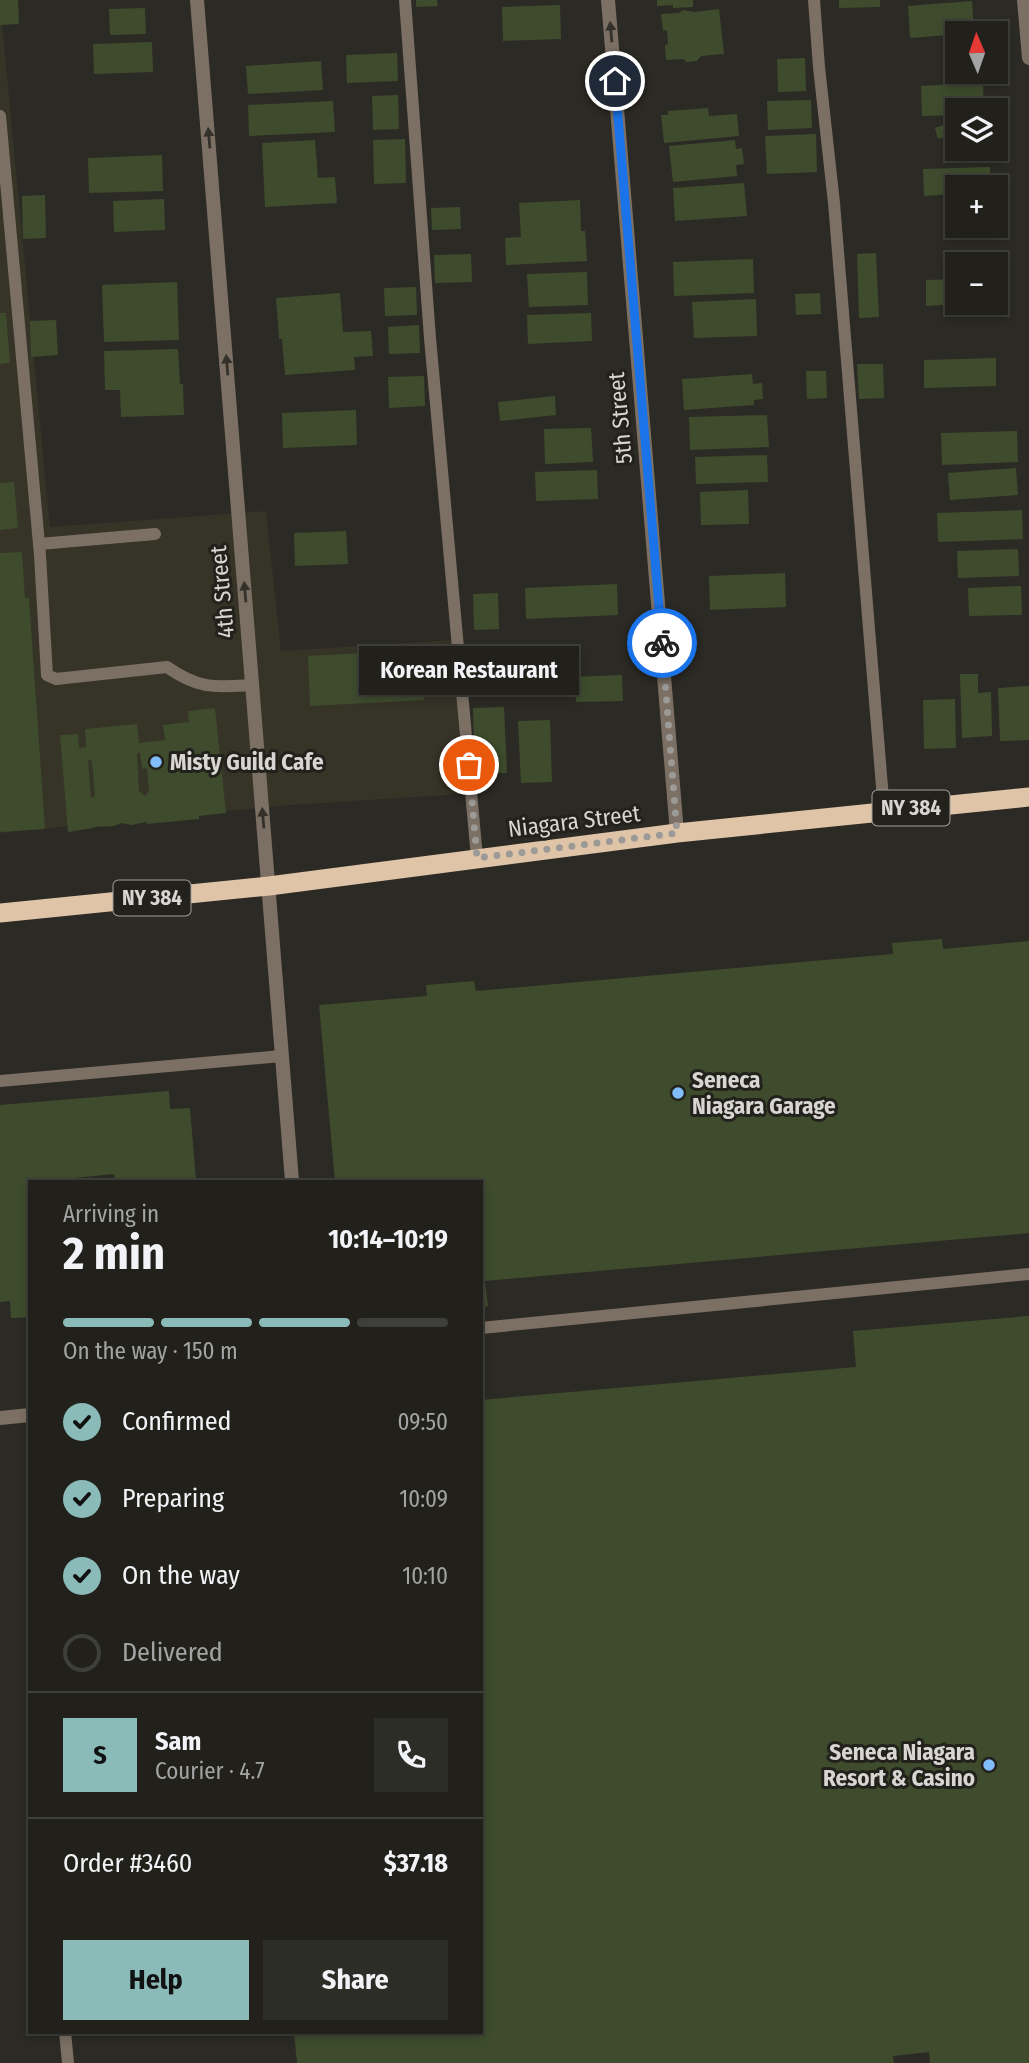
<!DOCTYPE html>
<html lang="en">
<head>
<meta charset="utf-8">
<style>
	:root { --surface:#21201b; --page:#2d2d28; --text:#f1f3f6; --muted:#a2a3a3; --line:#3e3e3a; --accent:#8bbbb9 }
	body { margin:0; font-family:"Fira Sans Condensed",sans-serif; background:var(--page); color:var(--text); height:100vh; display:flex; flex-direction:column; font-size:26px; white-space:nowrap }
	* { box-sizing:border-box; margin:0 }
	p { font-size:23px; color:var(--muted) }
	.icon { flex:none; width:38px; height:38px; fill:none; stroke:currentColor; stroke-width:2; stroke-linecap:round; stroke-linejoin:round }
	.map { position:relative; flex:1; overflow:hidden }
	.drawer { position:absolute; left:28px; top:1180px; width:455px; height:854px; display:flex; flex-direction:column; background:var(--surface); border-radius:0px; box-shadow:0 4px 10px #0003,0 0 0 2px var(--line) }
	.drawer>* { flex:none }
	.needle { width:46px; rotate:358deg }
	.tools { position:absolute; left:945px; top:21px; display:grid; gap:14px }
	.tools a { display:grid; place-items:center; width:63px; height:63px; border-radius:0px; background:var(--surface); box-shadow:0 4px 10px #0003,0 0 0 2px var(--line); font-size:35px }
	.pin { position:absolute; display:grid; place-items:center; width:60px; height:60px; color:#fff; margin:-30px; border:4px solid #fff; border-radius:50%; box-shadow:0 2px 7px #0007 }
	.courier { position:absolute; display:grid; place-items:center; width:70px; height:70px; margin:-35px; border:5px solid #1a73e8; border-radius:50%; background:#fff; color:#222; box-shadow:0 2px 9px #0007 }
	.bubble { position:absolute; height:49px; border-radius:0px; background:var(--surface); box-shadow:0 4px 10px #0003,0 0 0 2px var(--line); font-size:23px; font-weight:700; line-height:49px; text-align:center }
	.summary em { font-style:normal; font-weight:700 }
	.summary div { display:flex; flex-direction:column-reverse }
	.summary { display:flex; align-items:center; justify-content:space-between; height:119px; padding:0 35px }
	h1 { font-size:46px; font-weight:700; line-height:52px }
	.bar { display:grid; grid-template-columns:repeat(4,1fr); gap:10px 7px; align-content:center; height:84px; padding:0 35px }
	.bar i { height:9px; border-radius:5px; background:var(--line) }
	.bar .on { background:var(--accent) }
	.bar p { grid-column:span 4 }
	.line { display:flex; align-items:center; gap:18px; padding:0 35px; border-top:2px solid var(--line) }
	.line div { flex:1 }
	.round { display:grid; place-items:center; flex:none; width:74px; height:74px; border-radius:0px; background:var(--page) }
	ol { padding:0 35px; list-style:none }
	li { display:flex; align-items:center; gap:21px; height:77px }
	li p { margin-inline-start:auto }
	li .icon { padding:7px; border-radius:50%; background:var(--accent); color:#111; stroke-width:4 }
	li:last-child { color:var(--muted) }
	li i { width:38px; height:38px; border:4px solid var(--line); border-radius:50% }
	.button { display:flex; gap:14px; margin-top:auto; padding:14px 35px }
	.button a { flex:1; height:80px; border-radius:0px; background:var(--accent); color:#111; font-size:28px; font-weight:700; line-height:80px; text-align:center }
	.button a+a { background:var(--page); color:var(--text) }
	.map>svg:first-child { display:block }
	.built { fill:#363327 }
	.building { fill:#3e4c2d; fill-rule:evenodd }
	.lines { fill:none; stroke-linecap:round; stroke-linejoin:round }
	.service { stroke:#7c7064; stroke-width:12 }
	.minor { stroke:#7c7064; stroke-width:14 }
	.trunk { stroke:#dfc4a8; stroke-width:19 }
	.oneway { fill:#34312a }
	.done { stroke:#9b9a96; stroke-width:7; stroke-dasharray:0 12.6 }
	.route { stroke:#1a73e8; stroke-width:9 }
	.poi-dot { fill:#80bdfa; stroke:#22211b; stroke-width:2.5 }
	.labels { text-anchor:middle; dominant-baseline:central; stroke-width:6; stroke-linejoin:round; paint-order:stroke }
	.shield { fill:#22211b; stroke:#a1a09c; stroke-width:2 }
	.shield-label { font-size:21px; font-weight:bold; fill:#d7d6d3 }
	.street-label { font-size:23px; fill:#d7d6d3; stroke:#22211b }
	.poi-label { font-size:23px; font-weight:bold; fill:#d7d6d3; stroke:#22211b; text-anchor:start }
</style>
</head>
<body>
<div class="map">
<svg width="1029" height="2063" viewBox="0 0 1029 2063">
	<rect width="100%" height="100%" fill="#2c2a24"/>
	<polygon class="built" points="0,2 50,527 266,511 281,651 453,640 463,794 291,805 0,833"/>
	<g class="building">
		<polygon points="0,0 18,0 19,24 0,25"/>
		<polygon points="416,0 437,0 438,6 416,7"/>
		<polygon points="657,0 693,0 693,7 673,8 673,5 657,6"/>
		<polygon points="839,0 880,0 880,7 839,8"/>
		<polygon points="972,1 974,33 910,38 908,6"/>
		<polygon points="560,5 561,39 503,41 502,7"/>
		<polygon points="145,8 146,34 110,35 109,9"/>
		<polygon points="719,9 724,54 701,56 697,61 687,62 683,59 666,60 665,45 668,44 667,30 663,31 661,14 679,13 683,10 695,12"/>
		<polygon points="152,42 153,72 94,74 93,44"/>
		<polygon points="397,53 398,81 347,83 346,55"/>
		<polygon points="805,58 806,91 778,92 777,59"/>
		<polygon points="321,61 323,90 248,94 246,66"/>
		<polygon points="983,83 984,110 957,110 957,115 922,116 921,86"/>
		<polygon points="398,95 399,129 373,130 372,96"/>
		<polygon points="811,100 812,128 768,130 767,101"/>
		<polygon points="333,101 335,132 249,136 248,105"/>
		<polygon points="708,108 709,116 737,114 739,136 664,143 661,115 668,115 668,111"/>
		<polygon points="950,123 954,134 938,139 935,128"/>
		<polygon points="816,134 817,172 767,174 765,136"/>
		<polygon points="405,139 406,183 374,184 373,140"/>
		<polygon points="315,140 318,178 335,177 337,203 265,207 262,143"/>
		<polygon points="735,140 736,149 742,148 744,164 736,165 737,176 673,182 669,146"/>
		<polygon points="162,155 163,191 89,193 88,158"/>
		<polygon points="990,167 990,187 957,187 957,194 924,196 923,169"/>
		<polygon points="744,183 747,216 675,221 673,188"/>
		<polygon points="45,195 46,238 23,239 22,196"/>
		<polygon points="164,199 165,230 114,232 113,201"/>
		<polygon points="580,200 581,231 585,231 587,261 506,265 505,238 521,237 519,203"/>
		<polygon points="460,207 461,229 432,230 431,208"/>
		<polygon points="876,253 879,317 859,318 857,254"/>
		<polygon points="471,254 472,282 435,283 434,255"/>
		<polygon points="753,259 754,293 674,296 673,262"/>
		<polygon points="587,272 588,305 529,307 527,274"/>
		<polygon points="996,278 999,278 1000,303 996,303"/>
		<polygon points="957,279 957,304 926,306 926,280"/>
		<polygon points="177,282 179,340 104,342 102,285"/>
		<polygon points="416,287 417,315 385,316 384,288"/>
		<polygon points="340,293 343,332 371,331 373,356 354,357 355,370 285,375 282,339 279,339 276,298"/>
		<polygon points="820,293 821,314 796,315 795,294"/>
		<polygon points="756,299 757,336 694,338 692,302"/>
		<polygon points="0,313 6,313 10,363 0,364"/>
		<polygon points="591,313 592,341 528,344 527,315"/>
		<polygon points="56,320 58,355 31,357 30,321"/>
		<polygon points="419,325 420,353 389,354 388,327"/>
		<polygon points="178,349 180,384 183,384 184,415 121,417 120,390 105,390 104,351"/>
		<polygon points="996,358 996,386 924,388 924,360"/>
		<polygon points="857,364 883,364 884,398 859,399"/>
		<polygon points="806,371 826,371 827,398 807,399"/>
		<polygon points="752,374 753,384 762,383 763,399 754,400 754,405 684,410 682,379"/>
		<polygon points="424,376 425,406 389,408 388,377"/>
		<polygon points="555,396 556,415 500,421 498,402"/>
		<polygon points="356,410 357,445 283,448 282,413"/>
		<polygon points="767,415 769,447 690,450 689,417"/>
		<polygon points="591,428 593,462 545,464 544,429"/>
		<polygon points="1017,431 1018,462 942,465 941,433"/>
		<polygon points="767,455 768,482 696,484 695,457"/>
		<polygon points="1016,468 1018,495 950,500 948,473"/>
		<polygon points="597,470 598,499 536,501 535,472"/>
		<polygon points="14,482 18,528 0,530 0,483"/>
		<polygon points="748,490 749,524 701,525 700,492"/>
		<polygon points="1022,510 1023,539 938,542 937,513"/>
		<polygon points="346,531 348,564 295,566 294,533"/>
		<polygon points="1018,549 1019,576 958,578 957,551"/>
		<polygon points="22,552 25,598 29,598 45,829 0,832 0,553"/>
		<polygon points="785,573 786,607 710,610 709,576"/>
		<polygon points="617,584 618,615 526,619 525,588"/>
		<polygon points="1021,586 1022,615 969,616 968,588"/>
		<polygon points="498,593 499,629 474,630 473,594"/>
		<polygon points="421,650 424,700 310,706 308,656"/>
		<polygon points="960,674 978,674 978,693 991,692 992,736 962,738"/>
		<polygon points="622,675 623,701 576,702 575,677"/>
		<polygon points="1029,686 1029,740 1000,741 998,688"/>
		<polygon points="955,699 956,748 924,749 923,700"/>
		<polygon points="504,707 507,773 475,774 473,708"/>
		<path d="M215,708L226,813L199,816V819L147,824V822L131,825L122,823L114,826L93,827V828L68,832L60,735L78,734L79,748L86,747L85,729L137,724L139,743L165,740L163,725L189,722L188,711ZM140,752L142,769L147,768L149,791L144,797L143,794L139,791L137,754ZM88,759L92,761L95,796L91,798Z"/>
		<polygon points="550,720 552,782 521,783 518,721"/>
		<polygon points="942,939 943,949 1029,941 1029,1233 485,1281 488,1306 481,1307 481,1181 335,1181 319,1005 427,996 426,985 474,981 476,991 893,954 892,943"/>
		<polygon points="169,1091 170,1109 190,1108 196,1181 115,1181 114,1174 55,1180 55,1181 30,1181 30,1317 11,1318 10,1301 0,1302 0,1105"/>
		<polygon points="1029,1316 1029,2063 930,2063 929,2052 893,2056 894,2063 297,2063 294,2032 481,2032 481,1400 856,1367 853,1331"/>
	</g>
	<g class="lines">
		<g class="service">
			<polyline points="405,0 430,338 477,858"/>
			<polyline points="814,0 819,67 834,203 884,811"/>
			<path d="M0,116L40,555L47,675L56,679L167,667C200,690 215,687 253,685"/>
			<polyline points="39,544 155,534"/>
			<polyline points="0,1081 282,1056"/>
			<polyline points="481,1328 1029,1274"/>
			<polyline points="65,2032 68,2063"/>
		</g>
		<g class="minor">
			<polyline points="197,0 292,1181"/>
			<polyline points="608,0 677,833"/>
			<polyline points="1024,0 1029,58"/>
			<polyline points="0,1418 30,1415"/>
		</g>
		<polyline class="trunk" points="0,913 269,886 677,833 1029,797"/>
	</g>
	<defs><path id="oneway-solid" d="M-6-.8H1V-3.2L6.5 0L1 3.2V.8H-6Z" transform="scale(1.75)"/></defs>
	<g class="oneway">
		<use href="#oneway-solid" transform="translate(611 32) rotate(-95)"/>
		<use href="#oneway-solid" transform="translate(209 138) rotate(-95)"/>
		<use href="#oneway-solid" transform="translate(227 365) rotate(-95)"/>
		<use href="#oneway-solid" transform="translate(245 592) rotate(-95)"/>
		<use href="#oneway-solid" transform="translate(263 818) rotate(-95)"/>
	</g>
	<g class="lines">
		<polyline class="done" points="469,765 477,858 677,833 662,643"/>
		<polyline class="route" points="615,81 662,643"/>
	</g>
	<g class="poi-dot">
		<circle cx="156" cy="762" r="7"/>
		<circle cx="678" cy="1093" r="7"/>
		<circle cx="989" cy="1765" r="7"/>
	</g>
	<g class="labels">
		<g class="shield">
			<rect x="872.5" y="790.5" width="77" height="35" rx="5"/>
			<rect x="113.5" y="880.5" width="77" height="35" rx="5"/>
		</g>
		<g class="shield-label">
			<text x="911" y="808">NY 384</text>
			<text x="152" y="898">NY 384</text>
		</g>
		<g class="street-label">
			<text transform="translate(620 418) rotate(-95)">5th Street</text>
			<text transform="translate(222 592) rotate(-95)">4th Street</text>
			<text transform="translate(574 821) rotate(-7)">Niagara Street</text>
		</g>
		<g class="poi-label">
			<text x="170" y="762">Misty Guild Cafe</text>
			<text x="692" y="1080">Seneca<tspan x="692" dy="26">Niagara Garage</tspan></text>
			<text x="975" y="1752" text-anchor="end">Seneca Niagara<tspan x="975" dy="26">Resort &amp; Casino</tspan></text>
		</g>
	</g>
</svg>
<div class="tools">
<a><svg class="needle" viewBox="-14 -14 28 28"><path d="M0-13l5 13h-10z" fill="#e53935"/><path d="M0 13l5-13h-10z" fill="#a2a3a3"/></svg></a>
<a><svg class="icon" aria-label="layers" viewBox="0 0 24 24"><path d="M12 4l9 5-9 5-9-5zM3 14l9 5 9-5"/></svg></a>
<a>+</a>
<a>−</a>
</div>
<div class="pin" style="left:469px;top:765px;background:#ea580c"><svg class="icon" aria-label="bag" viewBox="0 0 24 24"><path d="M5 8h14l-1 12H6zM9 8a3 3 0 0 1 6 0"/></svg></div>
<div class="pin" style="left:615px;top:81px;background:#1f2937"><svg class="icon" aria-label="home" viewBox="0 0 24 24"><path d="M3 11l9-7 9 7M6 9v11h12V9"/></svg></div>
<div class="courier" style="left:662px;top:643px"><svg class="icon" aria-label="bike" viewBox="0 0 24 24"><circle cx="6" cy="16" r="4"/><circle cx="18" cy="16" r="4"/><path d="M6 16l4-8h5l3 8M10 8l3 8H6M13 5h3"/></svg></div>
<div class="bubble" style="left:359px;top:646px;width:220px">Korean Restaurant</div>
<section class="drawer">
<div class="summary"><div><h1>2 min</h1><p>Arriving in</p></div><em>10:14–10:19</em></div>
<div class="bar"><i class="on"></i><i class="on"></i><i class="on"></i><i></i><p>On the way · 150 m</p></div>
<ol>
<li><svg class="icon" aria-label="check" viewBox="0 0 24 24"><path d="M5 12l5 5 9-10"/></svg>Confirmed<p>09:50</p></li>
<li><svg class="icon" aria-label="check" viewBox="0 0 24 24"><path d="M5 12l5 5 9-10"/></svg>Preparing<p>10:09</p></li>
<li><svg class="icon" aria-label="check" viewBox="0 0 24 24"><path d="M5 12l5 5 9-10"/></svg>On the way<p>10:10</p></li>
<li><i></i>Delivered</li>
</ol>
<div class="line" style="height:126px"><b class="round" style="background:var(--accent);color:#111">S</b><div><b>Sam</b><p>Courier · 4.7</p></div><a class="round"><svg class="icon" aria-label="phone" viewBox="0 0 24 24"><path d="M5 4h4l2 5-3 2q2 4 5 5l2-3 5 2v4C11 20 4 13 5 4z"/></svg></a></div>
<div class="line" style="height:91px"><div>Order #3460</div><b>$37.18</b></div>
<div class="button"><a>Help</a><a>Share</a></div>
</section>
</div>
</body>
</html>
